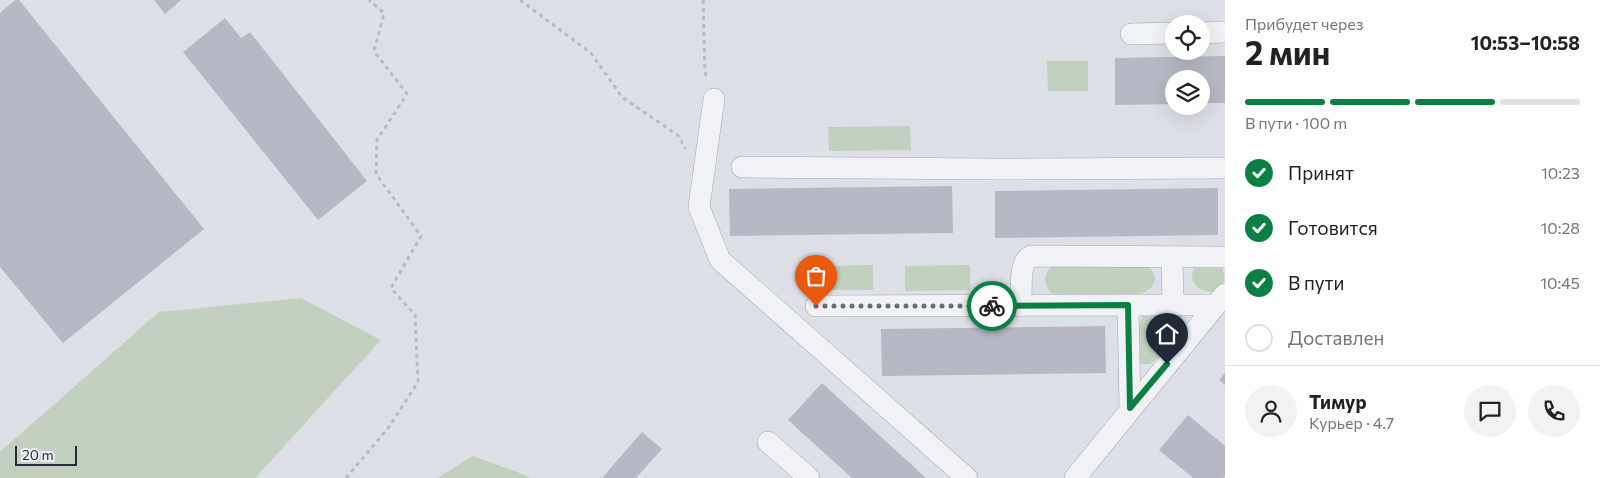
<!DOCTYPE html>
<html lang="ru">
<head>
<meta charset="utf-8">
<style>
	:root { --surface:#fff; --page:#f2f2f2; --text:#222; --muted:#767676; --line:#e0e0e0; --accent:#0b8043 }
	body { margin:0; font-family:Commissioner,sans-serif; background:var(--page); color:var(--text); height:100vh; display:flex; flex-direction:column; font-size:19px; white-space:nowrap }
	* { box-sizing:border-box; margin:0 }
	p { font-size:16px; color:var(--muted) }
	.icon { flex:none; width:28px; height:28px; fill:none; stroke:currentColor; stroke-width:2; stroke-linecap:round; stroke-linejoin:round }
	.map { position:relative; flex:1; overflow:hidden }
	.panel { display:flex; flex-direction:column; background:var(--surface); width:375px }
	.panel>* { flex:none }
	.tools { position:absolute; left:1165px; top:15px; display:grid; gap:10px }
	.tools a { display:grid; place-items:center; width:45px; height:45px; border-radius:50%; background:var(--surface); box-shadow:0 5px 20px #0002; font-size:25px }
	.scale { position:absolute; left:15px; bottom:12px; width:62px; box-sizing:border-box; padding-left:5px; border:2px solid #282d3d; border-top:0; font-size:14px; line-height:18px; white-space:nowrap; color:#282d3d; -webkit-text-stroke:4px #edeff5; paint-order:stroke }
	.pin { position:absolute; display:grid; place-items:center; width:42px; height:42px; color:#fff; margin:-51px -21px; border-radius:50% 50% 50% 0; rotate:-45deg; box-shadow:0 0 5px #0007 }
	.pin .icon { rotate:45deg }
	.courier { position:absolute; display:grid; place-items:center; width:50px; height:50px; margin:-25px; border:4px solid #0b8043; border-radius:50%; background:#fff; color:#222; box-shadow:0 1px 6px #0007 }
	.overview em { font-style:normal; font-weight:700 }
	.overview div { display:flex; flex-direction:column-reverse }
	.overview { display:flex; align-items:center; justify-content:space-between; height:85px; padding:0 20px }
	h1 { font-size:32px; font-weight:700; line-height:38px }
	.bar { display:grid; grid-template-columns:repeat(4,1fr); gap:8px 5px; align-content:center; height:60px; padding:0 20px }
	.bar i { height:6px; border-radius:4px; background:var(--line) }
	.bar .on { background:var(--accent) }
	.bar p { grid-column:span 4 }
	.line { display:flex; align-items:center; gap:12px; padding:0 20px; border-top:1px solid var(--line) }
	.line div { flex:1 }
	.round { display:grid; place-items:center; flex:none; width:52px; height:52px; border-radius:26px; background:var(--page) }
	ol { padding:0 20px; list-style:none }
	li { display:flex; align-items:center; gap:15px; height:55px }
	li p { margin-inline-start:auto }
	li .icon { padding:5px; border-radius:50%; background:var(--accent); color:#fff; stroke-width:4 }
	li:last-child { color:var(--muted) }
	li i { width:28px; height:28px; border:2px solid var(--line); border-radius:50% }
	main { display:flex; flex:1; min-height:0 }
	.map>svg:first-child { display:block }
	.green { fill:#c2d0c0 }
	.building { fill:#b6b9c3 }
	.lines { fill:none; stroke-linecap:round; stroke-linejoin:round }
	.minor-casing { stroke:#a4a7b1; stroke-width:22 }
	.path { stroke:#b9bbc1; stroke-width:3; stroke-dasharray:4 4; stroke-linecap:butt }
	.minor { stroke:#f1f2f5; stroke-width:21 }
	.done { stroke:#686c78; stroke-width:5; stroke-dasharray:0 9 }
	.route { stroke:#0b8043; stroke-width:6 }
</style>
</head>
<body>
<main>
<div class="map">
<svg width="1225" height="478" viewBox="0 0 1225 478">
	<rect width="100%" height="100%" fill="#dee0e7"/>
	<g class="green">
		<polygon points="1047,61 1088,61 1088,91 1048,91"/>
		<polygon points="910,126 911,150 829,151 828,127"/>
		<path d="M1197,264L1222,266C1223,271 1225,277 1224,281C1220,303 1178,288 1197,264Z"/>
		<polygon points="873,265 873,290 824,290 824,266"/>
		<polygon points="970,265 970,290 905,291 905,266"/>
		<path d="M1052,266L1149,267C1161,280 1153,289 1140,294L1071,295L1051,293C1043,282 1043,276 1052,266Z"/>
		<polygon points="301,298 381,340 255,478 0,478 0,452 159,312"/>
		<path d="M1155,309L1180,313L1184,322V330L1151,364H1141C1135,348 1137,333 1142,316Z"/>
		<polygon points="473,456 533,478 437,478"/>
	</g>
	<g class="building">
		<polygon points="15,0 19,0 204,229 63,343 0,267 0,13"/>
		<polygon points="154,0 181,0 165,14"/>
		<polygon points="225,18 241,38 250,32 367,181 318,220 183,52"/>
		<polygon points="1225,56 1225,103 1201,103 1201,79 1174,79 1174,104 1115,105 1115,58"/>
		<polygon points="952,186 953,233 730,236 729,189"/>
		<polygon points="1218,188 1218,235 995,238 995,191"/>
		<polygon points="1105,326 1106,373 882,376 881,329"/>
		<polygon points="1225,373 1225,385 1219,380"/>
		<polygon points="822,383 926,478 852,478 788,420"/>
		<polygon points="1188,415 1225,446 1225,476 1223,478 1193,478 1159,450"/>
		<polygon points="642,432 662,449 636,478 602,478"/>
	</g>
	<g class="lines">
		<g class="minor-casing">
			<g id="minor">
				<polyline points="1201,33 1225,32"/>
				<polyline points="1131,34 1174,33"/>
				<polyline points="714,99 699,207 720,260 967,478"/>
				<polyline points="742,167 996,169 1225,168"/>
				<polyline points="1172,257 1173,305"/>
				<path d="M1021,305C1022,292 1018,262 1031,256L1225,257"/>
				<polyline points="1128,305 1215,305"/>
				<polyline points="816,306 1128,305 1130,408"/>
				<polyline points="768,442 809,478"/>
				<polyline points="1075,478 1225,294"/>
			</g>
		</g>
		<g class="path">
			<polyline points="520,0 591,53 622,97 679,136 685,149"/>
			<polyline points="703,0 705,72 707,79"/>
			<polyline points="346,478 389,427 418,382 415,315 391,288 421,236 376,174 377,140 407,94 374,51 384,13 369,0"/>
		</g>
		<use href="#minor" class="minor"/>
	</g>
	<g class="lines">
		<polyline class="done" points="816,306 992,306"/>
		<polyline class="route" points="992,306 1128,305 1130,408 1167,364"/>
	</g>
</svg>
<div class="tools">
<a><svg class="icon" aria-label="locate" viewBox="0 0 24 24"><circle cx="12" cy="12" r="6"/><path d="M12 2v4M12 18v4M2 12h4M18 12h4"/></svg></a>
<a><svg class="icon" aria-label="layers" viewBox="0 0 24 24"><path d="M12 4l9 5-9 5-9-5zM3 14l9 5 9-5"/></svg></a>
</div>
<div class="scale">20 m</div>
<div class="pin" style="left:816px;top:306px;background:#ea580c"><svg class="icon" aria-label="bag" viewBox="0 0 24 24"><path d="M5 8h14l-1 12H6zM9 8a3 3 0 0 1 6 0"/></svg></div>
<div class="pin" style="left:1167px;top:364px;background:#1f2937"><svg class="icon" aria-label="home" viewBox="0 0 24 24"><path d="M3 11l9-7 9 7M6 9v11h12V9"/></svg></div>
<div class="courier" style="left:992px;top:306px"><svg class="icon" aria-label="bike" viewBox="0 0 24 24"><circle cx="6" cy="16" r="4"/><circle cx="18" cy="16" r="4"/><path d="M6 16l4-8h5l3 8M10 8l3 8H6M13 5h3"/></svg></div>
</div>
<section class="panel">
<div class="overview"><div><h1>2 мин</h1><p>Прибудет через</p></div><em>10:53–10:58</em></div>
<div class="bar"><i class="on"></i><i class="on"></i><i class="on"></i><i></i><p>В пути · 100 m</p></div>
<ol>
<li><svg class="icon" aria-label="check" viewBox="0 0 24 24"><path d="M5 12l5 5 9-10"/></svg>Принят<p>10:23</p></li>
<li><svg class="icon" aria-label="check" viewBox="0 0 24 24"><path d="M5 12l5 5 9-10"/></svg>Готовится<p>10:28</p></li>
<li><svg class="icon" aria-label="check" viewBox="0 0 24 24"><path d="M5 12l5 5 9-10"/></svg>В пути<p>10:45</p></li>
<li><i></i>Доставлен</li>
</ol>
<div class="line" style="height:90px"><a class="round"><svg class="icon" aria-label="person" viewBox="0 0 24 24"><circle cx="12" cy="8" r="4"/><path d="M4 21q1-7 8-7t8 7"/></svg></a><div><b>Тимур</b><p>Курьер · 4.7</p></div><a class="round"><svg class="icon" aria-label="chat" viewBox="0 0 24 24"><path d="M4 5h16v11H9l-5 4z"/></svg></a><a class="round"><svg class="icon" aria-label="phone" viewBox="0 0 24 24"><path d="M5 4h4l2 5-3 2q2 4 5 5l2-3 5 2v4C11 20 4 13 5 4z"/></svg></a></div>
</section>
</main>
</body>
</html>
